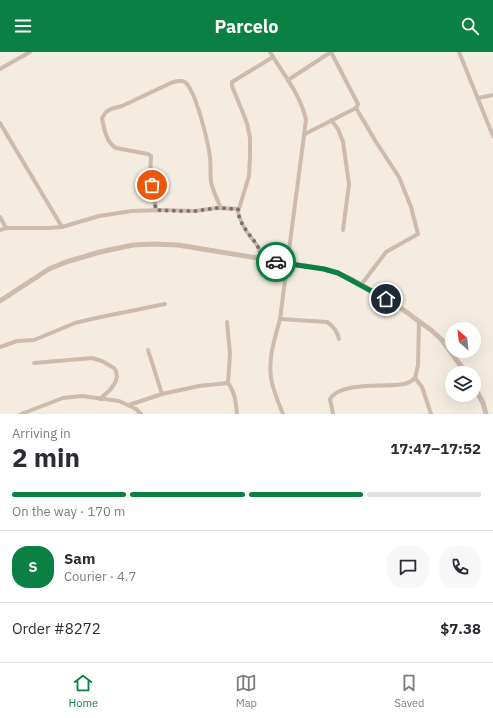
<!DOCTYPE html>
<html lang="en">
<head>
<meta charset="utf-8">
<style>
	:root { --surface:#fff; --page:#f7f7f7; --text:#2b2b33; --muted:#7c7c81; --line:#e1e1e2; --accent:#0b8043 }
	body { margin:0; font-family:"IBM Plex Sans",sans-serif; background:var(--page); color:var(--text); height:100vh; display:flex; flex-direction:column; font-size:15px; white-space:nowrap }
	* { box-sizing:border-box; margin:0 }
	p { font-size:13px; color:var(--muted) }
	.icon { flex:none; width:22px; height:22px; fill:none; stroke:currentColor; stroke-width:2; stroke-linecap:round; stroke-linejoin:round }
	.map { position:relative; height:362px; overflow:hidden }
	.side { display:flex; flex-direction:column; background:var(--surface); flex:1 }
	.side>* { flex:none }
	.needle { width:26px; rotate:332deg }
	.fabs { position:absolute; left:445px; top:270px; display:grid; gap:8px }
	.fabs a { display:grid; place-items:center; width:36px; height:36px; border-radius:50%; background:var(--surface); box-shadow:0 4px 16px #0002; font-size:20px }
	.pin { position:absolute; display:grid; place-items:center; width:34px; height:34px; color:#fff; margin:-17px; border:2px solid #fff; border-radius:50%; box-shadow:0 1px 4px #0007 }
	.courier { position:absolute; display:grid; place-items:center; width:40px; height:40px; margin:-20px; border:3px solid #0b8043; border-radius:50%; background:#fff; color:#222; box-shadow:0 1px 5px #0007 }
	.headline em { font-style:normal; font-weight:700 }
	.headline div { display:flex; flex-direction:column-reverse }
	.headline { display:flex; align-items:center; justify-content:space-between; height:68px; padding:0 12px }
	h1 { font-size:26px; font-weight:700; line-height:30px }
	.bar { display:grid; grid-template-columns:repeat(4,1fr); gap:6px 4px; align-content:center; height:48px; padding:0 12px }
	.bar i { height:5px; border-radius:3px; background:var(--line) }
	.bar .active { background:var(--accent) }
	.bar p { grid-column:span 4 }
	.line { display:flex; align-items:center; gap:10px; padding:0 12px; border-top:1px solid var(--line) }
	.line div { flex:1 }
	.round { display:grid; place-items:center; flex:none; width:42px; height:42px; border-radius:16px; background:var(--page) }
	header { display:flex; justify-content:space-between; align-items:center; height:52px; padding:0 12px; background:var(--accent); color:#fff; font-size:18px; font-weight:700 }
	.tab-bar { display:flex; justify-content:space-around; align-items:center; height:56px; border-top:1px solid var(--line); background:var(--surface); font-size:11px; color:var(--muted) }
	.tab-bar a { display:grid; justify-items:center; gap:2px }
	.tab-bar .active { color:var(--accent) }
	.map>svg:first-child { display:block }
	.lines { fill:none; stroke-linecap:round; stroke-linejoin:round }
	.minor { stroke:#cdbbac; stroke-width:4 }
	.tertiary { stroke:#cdbbac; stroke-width:5 }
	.done { stroke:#7c716b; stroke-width:4; stroke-dasharray:0 7.2 }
	.route { stroke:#0b8043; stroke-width:5 }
</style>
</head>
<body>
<header><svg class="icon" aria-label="menu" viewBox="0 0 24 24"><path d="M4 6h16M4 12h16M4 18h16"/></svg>Parcelo<svg class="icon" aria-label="search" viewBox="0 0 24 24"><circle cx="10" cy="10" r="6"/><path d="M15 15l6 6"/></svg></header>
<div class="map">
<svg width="493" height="362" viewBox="0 0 493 362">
	<rect width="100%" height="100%" fill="#f4ebe1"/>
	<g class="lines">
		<g class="minor">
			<path d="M270,0C283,22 301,43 306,68L280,267C275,286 268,306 271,326C273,338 278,350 283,362"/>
			<polyline points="331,0 358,52 356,56"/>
			<polyline points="459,0 493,84"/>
			<polyline points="0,17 30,0"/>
			<polyline points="288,28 331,0"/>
			<polyline points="478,46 493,43"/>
			<polyline points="356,56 376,90 399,125 411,155 418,182 386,200 361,233"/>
			<polyline points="331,68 338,77 343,90 349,132 343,178"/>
			<polyline points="0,71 62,175"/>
			<polyline points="305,82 356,56"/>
			<path d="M156,158L150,126L151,104L148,102L116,96C106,91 104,76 102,66L106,60L111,57L122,54L173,30C177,29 181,28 185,30C196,39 208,90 210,105C211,114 210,122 211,130C213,139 217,147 221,156"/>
			<polyline points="0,165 6,176"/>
			<polyline points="0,178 6,176 49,176 62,175 99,164 132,159 161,158 196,159 216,156 238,157"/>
			<path d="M262,207C260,195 256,192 249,183C244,177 240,167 238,160L249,124L250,104V86L247,71L232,34V30L273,5"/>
			<path d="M280,267L327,270C334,275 337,279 339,287"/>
			<polyline points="227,270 230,302 228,331"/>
			<polyline points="0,295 17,289 34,288 75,271 96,266 165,252"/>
			<polyline points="148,298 162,342"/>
			<polyline points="34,311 92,306 102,309 114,316 116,319 117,325 115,331 110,338 100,347"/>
			<polyline points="415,326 422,335 431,362"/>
			<path d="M129,353L162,342L199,334L228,331C235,340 236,351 237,362"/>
			<polyline points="21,362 63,346 82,344 119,349 136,357 141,362"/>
			<path d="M333,362L330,347C341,329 385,336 404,332C408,331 412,329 415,326L418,313L419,269"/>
		</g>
		<g class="tertiary">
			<polyline points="0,249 49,217 66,210 100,200 133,193 153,192 178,193 324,217 338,221 351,227 398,254 431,278 442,288 466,321"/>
			<polyline points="474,334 483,351 486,362"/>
		</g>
	</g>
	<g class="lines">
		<path class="done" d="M152,133L156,158L177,159H196L216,156L238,157C238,177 260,188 262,207L276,210"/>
		<polyline class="route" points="276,210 324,217 338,221 386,247"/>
	</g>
</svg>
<div class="fabs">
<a><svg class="needle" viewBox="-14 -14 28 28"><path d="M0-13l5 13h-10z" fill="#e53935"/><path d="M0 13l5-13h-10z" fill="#7c7c81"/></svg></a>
<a><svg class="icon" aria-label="layers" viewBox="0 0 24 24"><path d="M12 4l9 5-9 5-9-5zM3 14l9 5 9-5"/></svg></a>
</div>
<div class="pin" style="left:152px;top:133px;background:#ea580c"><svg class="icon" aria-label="bag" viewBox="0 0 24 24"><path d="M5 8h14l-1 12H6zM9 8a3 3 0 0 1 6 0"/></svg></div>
<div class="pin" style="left:386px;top:247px;background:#1f2937"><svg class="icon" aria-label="home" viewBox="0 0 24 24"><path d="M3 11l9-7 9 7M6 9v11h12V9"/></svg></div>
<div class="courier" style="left:276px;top:210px"><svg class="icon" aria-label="car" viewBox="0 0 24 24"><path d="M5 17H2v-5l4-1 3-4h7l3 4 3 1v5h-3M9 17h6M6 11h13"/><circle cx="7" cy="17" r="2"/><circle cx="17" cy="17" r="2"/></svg></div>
</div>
<section class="side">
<div class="headline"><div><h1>2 min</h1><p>Arriving in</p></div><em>17:47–17:52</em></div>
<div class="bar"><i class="active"></i><i class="active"></i><i class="active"></i><i></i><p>On the way · 170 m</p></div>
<div class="line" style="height:72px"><b class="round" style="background:var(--accent);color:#fff">S</b><div><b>Sam</b><p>Courier · 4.7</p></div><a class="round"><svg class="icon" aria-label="chat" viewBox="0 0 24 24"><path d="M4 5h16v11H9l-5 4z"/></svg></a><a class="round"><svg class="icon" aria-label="phone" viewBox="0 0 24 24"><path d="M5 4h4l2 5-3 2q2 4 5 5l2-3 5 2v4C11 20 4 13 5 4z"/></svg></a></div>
<div class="line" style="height:52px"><div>Order #8272</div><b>$7.38</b></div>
</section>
<nav class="tab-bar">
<a class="active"><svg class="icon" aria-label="home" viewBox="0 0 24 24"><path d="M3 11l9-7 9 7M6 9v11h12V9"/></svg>Home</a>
<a><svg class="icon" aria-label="map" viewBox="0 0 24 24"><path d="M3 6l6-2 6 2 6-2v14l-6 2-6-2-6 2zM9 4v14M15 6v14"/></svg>Map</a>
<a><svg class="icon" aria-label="saved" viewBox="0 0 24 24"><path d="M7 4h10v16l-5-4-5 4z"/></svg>Saved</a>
</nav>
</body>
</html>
